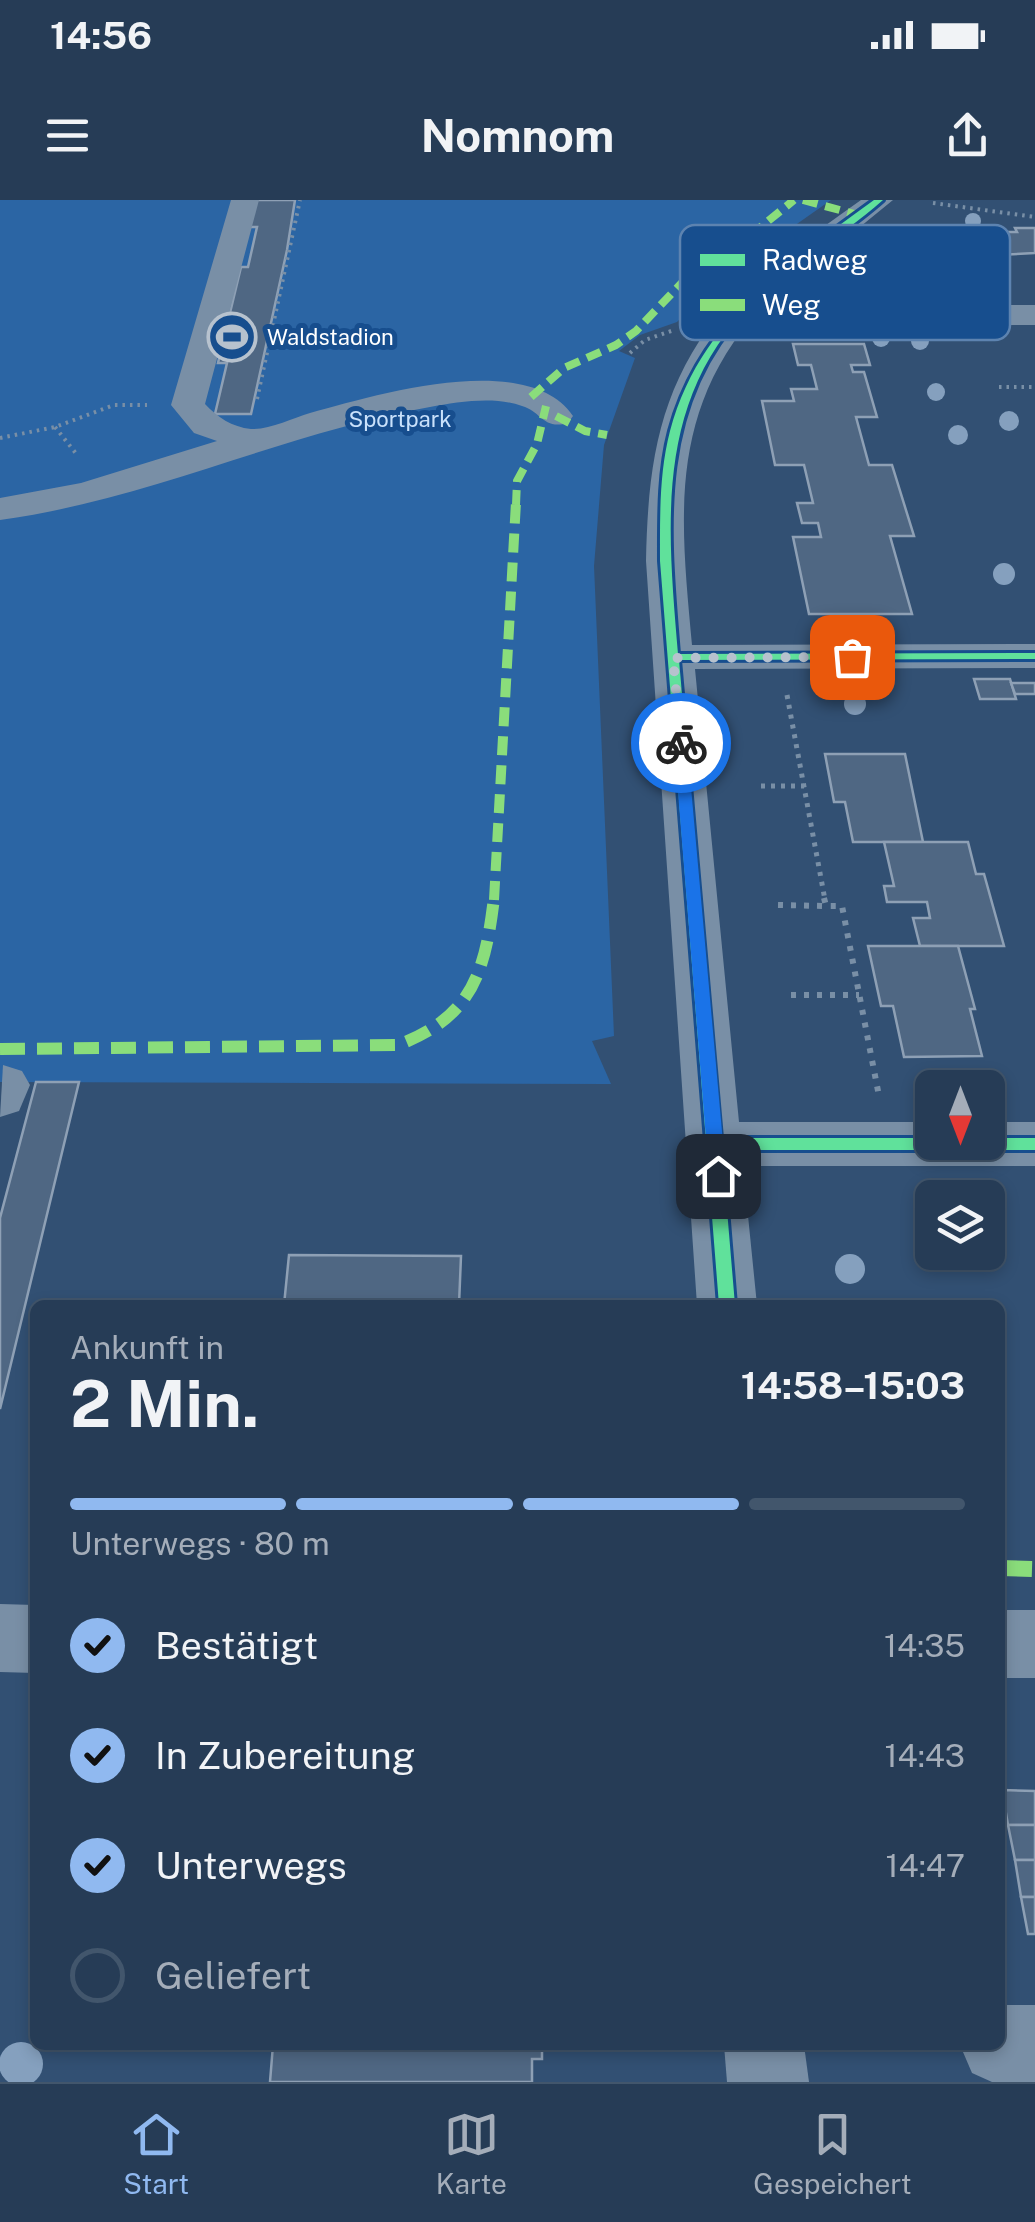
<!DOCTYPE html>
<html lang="de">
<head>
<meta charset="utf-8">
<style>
	:root { --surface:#263c56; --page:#324760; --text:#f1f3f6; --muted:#a4adb9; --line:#42566c; --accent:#90b9f0 }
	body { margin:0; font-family:"Public Sans",sans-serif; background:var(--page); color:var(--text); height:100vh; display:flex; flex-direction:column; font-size:38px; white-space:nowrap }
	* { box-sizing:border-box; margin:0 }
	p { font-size:32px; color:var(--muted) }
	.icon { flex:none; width:55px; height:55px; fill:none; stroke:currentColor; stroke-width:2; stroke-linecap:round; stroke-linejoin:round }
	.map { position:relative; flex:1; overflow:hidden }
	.panel { position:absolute; left:30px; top:1100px; width:975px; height:750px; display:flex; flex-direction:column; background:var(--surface); border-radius:15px; box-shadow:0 5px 15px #0003,0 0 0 2px var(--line) }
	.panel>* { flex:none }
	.needle { width:65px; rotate:180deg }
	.fabs { position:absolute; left:915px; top:870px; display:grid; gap:20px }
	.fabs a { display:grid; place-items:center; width:90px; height:90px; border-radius:15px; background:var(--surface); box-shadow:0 5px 15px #0003,0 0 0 2px var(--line); font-size:50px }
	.pin { position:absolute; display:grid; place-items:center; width:85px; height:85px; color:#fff; margin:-42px; border-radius:20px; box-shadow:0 5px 15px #0006 }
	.courier { position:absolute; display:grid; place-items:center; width:100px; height:100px; margin:-50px; border:8px solid #1a73e8; border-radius:50%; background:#fff; color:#222; box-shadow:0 2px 12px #0007 }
	.overview em { font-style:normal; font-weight:700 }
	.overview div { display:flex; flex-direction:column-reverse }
	.overview { display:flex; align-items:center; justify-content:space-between; height:170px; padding:0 40px }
	h1 { font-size:65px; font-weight:700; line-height:75px }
	.bar { display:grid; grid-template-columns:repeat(4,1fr); gap:15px 10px; align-content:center; height:120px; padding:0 40px }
	.bar i { height:12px; border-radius:8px; background:var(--line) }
	.bar .selected { background:var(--accent) }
	.bar p { grid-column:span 4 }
	ol { padding:0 40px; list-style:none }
	li { display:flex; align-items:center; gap:30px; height:110px }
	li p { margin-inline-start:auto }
	li .icon { padding:10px; border-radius:50%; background:var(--accent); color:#111; stroke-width:4 }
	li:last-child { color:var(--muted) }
	li i { width:55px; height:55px; border:5px solid var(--line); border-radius:50% }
	.status { display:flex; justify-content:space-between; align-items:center; height:70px; padding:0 50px; background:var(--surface); direction:ltr }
	.status svg { height:28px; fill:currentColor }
	header { display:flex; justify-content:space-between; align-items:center; height:130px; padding:0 40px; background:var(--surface); font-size:45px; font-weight:700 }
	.menu { display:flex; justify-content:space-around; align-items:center; height:140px; border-top:2px solid var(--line); background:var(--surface); font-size:28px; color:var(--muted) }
	.menu a { display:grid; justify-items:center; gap:5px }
	.menu .selected { color:var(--accent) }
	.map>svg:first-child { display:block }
	.green { fill:#2b65a4 }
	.building { fill:#4f6783; stroke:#8ea0b5; stroke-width:2.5 }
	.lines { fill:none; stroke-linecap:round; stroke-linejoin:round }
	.path-far2 { stroke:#798fa6; stroke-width:4; stroke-dasharray:2.5 5; stroke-linecap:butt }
	.path-far1 { stroke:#798fa6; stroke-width:5; stroke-dasharray:4 6; stroke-linecap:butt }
	.path { stroke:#798fa6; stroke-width:6; stroke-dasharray:5 8; stroke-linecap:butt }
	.minor { fill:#798fa6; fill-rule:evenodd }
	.quiet-far3 { stroke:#8add7b; stroke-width:8; stroke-dasharray:15 8; stroke-linecap:butt }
	.quiet-far2 { stroke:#8add7b; stroke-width:10; stroke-dasharray:19 10; stroke-linecap:butt }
	.quiet-far1 { stroke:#8add7b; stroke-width:12; stroke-dasharray:25 12; stroke-linecap:butt }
	.quiet { stroke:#8add7b; stroke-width:16; stroke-dasharray:32 16; stroke-linecap:butt }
	.cycleway-casing { stroke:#174e8e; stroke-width:6 }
	.cycleway { fill:#60e19b; fill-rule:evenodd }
	.tree { fill:#85a0be }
	.route { fill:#1a73e8 }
	.done { stroke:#b7c2ce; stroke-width:10; stroke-dasharray:0 18 }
	.labels { text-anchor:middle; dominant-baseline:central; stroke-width:10; stroke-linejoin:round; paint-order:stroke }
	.far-poi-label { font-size:22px; fill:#fff; stroke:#174e8e; text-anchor:start }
	.far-park-label { font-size:22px; fill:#c9e1fb; stroke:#174e8e }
	.key { fill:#174e8e; stroke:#5d83b0; stroke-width:2.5 }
	.key-label { font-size:28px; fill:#fff }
</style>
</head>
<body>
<div class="status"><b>14:56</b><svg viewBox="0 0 49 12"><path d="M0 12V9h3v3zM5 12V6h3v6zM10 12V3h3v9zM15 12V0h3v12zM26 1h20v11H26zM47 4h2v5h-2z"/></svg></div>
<header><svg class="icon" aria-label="menu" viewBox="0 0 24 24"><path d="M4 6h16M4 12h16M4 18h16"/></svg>Nomnom<svg class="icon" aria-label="share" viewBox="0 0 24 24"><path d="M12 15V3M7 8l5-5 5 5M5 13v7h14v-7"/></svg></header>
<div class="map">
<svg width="1035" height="1882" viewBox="0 0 1035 1882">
	<rect width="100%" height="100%" fill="#325073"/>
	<polygon class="green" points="0,0 831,0 720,78 677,122 640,135 619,151 635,158 604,245 594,366 614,836 592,841 611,884 0,882"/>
	<g class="building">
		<polygon points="255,0 295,0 287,50 251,214 215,214 227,163 218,163 241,67 248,67 257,27 249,27"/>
		<polygon points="1015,28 1035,28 1035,53 998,55 987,32 1017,32"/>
		<polygon points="793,144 864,144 870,165 851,165 853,172 864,172 877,217 856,217 869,265 892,265 914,336 890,336 912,414 809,414 793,337 821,337 818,323 802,323 797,303 813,303 804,265 775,265 762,201 794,201 791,189 817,189 811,165 798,165"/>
		<polygon points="974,479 1010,479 1016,499 980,499"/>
		<polygon points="1011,483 1035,483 1035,494 1015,494"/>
		<polygon points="825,554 905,554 923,642 853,642 845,602 834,602"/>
		<polygon points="884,642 968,642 976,674 984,674 1004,746 920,746 913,718 930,718 927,702 887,702 884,686 894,686"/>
		<polygon points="868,746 958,746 975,809 970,809 982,856 904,857 893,806 881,806"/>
		<polygon points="36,882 79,882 0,1209 0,1018"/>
		<polygon points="289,1055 461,1056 459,1105 284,1105"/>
		<polygon points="1002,1590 1035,1591 1035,1625 1008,1625"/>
		<polygon points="1008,1625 1035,1625 1035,1660 1015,1660"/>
		<polygon points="1015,1660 1035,1660 1035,1697 1021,1697"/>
		<polygon points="1021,1697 1035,1697 1035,1734 1028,1734"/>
		<polygon points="273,1845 542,1845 542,1859 532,1859 532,1882 270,1882"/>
	</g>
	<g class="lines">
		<g class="path-far2">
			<polyline points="933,3 1035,17"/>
			<polyline points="630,153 645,140 674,130"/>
			<polyline points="999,187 1035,187"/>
			<polyline points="257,199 300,0"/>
			<polyline points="55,227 78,256"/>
			<polyline points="0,238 55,227 114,205 147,205"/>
		</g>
		<g class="path-far1">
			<polyline points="787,495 825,700"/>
			<polyline points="761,586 804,586"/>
		</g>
		<g class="path">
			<polyline points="824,698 826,706 842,706 879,896"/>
			<polyline points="778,705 826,706"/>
			<polyline points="791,795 859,795"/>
		</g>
		<g class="minor">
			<path d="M231,0H259L205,204C217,217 232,227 251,229C269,230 293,218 310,213C376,195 527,149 573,216L568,223C543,230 542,212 522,206C494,196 458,202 430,207C284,233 148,300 0,320V298L81,283L217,241L194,233L171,205Z"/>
			<path d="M861,0H893L768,102L798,106L1035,105V125L798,126L751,119C668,220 681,323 692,445L1035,444V468L695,469L739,922H932V942H988V922H1035V966H743L757,1105H697L646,361C648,259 660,183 727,104C732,98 744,91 751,85C785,54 823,27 861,0Z"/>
			<polygon points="3,865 22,871 30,885 19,911 0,917"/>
			<polygon points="0,1404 35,1405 35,1473 0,1472"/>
			<rect x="1000" y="1410" width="35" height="68"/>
			<polygon points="1000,1805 1035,1805 1035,1882 992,1882 972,1873 960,1845 1000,1845"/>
			<polygon points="724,1845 804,1845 809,1882 727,1882"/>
		</g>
		<g class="quiet-far3">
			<polyline points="803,0 858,15"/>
			<polyline points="531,197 564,168 616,145 636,131 695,69 736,47 794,0"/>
			<polyline points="556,216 585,231 607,235"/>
			<polyline points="516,305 517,281 537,244 546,206"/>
		</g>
		<polyline class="quiet-far2" points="494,700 516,302"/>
		<path class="quiet-far1" d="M0,849L398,845C472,817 485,773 494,698"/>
		<polyline class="quiet" points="1000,1368 1035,1369"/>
		<g class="cycleway-casing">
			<path id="cycleway" d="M874,0H883C839,39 786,68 745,111C654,207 668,332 678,454L1035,453V459L679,460L721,938H932V942H988V938H1035V950H722L735,1105H719L660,361C660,318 659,273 670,231C700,119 786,65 874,0Z"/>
		</g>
		<use href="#cycleway" class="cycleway"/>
	</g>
	<g class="tree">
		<circle cx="973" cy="21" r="8"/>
		<circle cx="916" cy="32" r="8"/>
		<circle cx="881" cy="138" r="9"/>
		<circle cx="920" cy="141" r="9"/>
		<circle cx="936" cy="192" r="9"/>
		<circle cx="1009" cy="221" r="10"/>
		<circle cx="958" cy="235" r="10"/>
		<circle cx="1004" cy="374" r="11"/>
		<circle cx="855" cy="504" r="11"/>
		<circle cx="850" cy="1069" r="15"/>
		<circle cx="21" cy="1864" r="22"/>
	</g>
	<polygon class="route" points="681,539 687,543 726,976 718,983 709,976 674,543"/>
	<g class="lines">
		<polyline class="done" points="681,543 673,458 852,457"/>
	</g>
	<defs>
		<g id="stadium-ring" transform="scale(2.5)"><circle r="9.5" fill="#174e8e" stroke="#b7c2ce" stroke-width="1.5"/><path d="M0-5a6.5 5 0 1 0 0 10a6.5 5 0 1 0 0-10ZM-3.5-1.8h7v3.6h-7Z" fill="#b7c2ce"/></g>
	</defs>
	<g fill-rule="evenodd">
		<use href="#stadium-ring" x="232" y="137"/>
	</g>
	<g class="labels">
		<g class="far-poi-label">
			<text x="267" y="137">Waldstadion</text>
		</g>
		<g class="far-park-label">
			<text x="400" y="219">Sportpark</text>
		</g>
	</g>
	<rect x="680" y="25" width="330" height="115" rx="15" class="key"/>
	<rect x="700" y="54" width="45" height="12" fill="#60e19b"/>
	<rect x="700" y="99" width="45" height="12" fill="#8add7b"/>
	<g class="key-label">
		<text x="762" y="70">Radweg</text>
		<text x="762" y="115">Weg</text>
	</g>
</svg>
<div class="fabs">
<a><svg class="needle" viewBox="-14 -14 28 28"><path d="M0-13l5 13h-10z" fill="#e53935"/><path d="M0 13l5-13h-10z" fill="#a4adb9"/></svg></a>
<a><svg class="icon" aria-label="layers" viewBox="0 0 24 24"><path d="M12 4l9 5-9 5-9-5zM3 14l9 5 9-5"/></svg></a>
</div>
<div class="pin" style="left:852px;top:457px;background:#ea580c"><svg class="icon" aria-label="bag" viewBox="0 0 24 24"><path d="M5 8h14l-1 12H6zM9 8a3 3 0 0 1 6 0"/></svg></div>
<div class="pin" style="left:718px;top:976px;background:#1f2937"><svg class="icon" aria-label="home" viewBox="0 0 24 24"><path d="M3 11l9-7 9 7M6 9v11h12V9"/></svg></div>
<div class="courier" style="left:681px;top:543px"><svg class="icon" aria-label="bike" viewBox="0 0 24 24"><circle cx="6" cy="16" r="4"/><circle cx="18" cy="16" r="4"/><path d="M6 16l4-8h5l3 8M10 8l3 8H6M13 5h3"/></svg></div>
<section class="panel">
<div class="overview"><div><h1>2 Min.</h1><p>Ankunft in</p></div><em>14:58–15:03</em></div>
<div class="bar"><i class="selected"></i><i class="selected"></i><i class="selected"></i><i></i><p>Unterwegs · 80 m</p></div>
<ol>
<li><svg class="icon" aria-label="check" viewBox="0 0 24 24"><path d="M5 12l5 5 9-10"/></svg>Bestätigt<p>14:35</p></li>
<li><svg class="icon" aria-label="check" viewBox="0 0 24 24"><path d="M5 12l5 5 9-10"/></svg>In Zubereitung<p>14:43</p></li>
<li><svg class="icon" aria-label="check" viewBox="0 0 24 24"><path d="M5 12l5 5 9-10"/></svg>Unterwegs<p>14:47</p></li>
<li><i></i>Geliefert</li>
</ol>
</section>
</div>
<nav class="menu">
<a class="selected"><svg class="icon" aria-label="home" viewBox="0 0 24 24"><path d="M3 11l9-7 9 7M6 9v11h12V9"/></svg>Start</a>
<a><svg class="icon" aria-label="map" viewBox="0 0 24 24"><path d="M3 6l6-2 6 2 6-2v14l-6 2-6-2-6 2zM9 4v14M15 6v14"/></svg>Karte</a>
<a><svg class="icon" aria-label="saved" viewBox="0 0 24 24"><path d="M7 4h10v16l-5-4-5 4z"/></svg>Gespeichert</a>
</nav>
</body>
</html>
